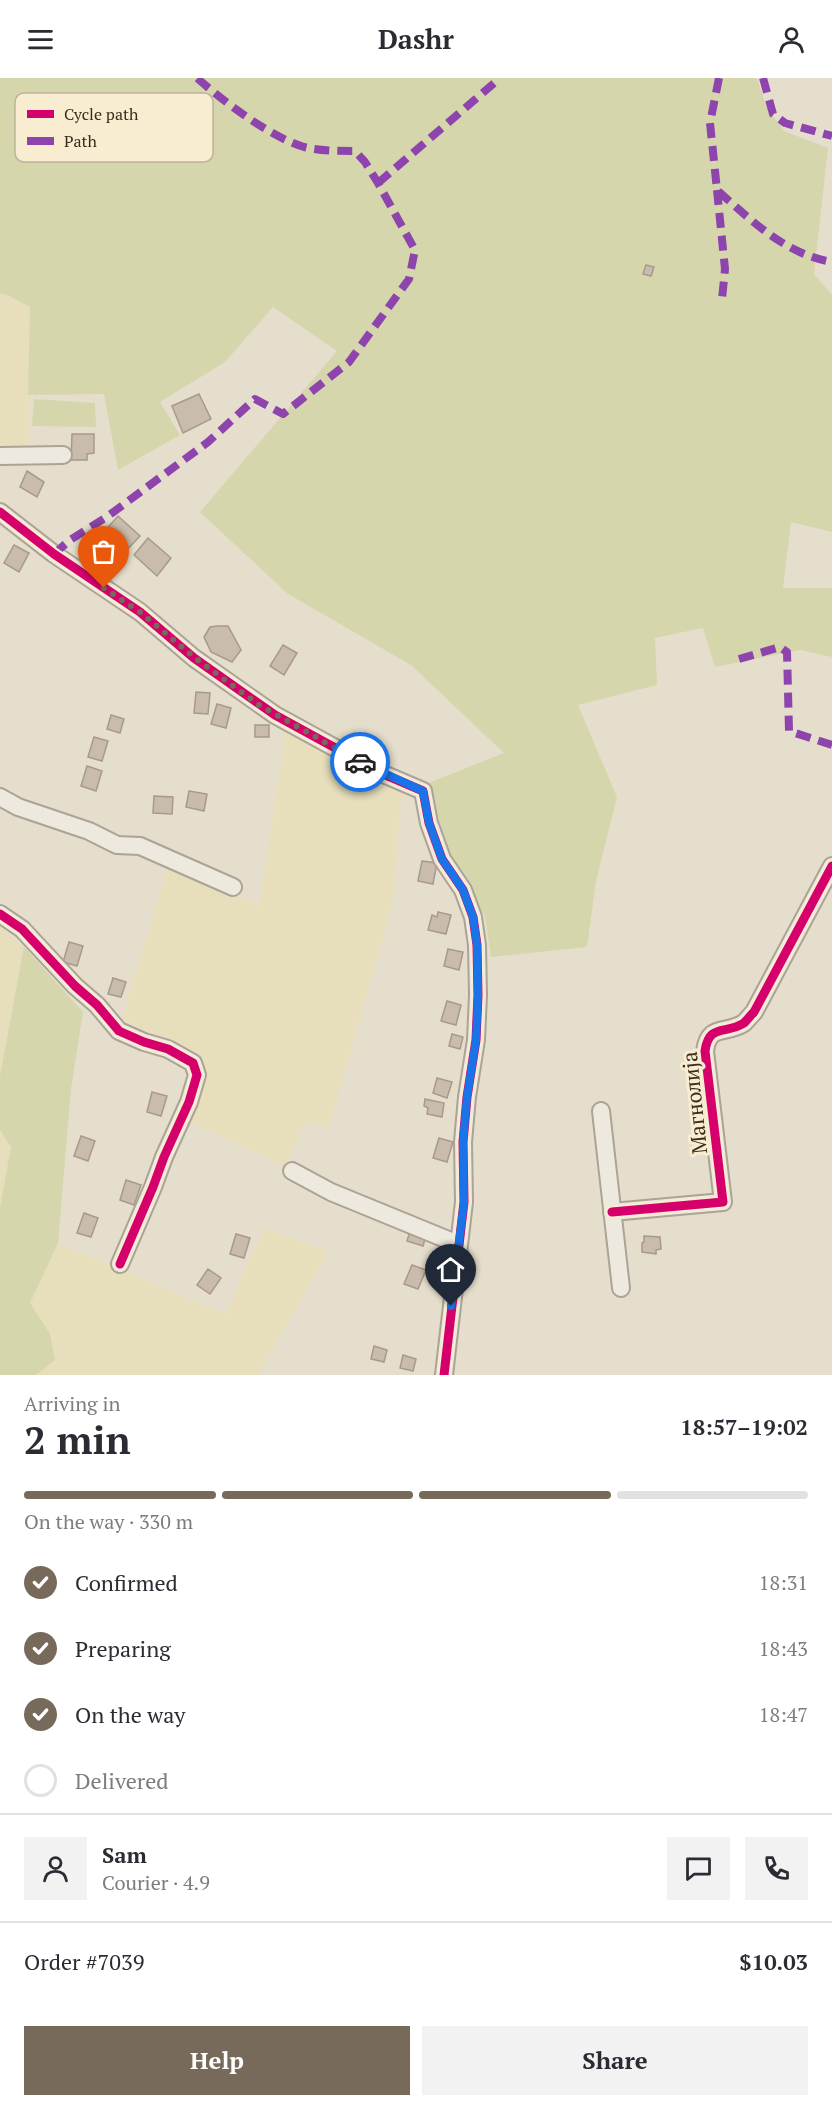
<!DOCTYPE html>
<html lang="en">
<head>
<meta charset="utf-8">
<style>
	:root { --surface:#fff; --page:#f2f2f3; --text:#2b2b33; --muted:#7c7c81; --line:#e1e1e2; --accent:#776a5a }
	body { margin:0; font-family:"PT Serif",serif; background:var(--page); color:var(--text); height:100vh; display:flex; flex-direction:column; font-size:22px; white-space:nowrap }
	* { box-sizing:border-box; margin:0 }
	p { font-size:20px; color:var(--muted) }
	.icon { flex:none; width:33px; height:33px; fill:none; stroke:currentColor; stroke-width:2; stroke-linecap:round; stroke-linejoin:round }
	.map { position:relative; height:1297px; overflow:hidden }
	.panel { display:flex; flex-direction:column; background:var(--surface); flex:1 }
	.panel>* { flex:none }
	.pin { position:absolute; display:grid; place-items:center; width:51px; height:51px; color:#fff; margin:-62px -26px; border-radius:50% 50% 50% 0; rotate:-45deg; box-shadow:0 0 6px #0007 }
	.pin .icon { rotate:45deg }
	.courier { position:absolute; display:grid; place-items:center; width:60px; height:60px; margin:-30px; border:4px solid #1a73e8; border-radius:50%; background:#fff; color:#222; box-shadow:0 2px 8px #0007 }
	.overview em { font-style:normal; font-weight:800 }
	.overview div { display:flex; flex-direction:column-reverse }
	.overview { display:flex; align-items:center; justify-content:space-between; height:102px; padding:0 24px }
	h1 { font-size:39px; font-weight:800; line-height:45px }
	.bar { display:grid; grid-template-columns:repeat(4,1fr); gap:9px 6px; align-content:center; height:72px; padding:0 24px }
	.bar i { height:8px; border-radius:4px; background:var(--line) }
	.bar .on { background:var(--accent) }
	.bar p { grid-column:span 4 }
	.line { display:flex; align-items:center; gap:15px; padding:0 24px; border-top:2px solid var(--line) }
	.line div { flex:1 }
	.round { display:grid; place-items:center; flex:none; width:63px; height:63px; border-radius:0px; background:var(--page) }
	ol { padding:0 24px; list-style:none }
	li { display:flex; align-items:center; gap:18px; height:66px }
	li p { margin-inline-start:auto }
	li .icon { padding:6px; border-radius:50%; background:var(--accent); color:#fff; stroke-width:4 }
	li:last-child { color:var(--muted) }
	li i { width:33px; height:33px; border:3px solid var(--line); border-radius:50% }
	.primary-button { display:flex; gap:12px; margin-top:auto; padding:12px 24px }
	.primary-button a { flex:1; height:69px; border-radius:0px; background:var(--accent); color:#fff; font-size:24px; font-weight:800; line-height:69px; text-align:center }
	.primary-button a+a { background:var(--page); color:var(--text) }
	header { display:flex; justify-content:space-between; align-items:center; height:78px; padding:0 24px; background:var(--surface); font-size:27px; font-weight:800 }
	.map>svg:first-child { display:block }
	.farmland { fill:#e7debc }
	.green { fill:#d6d6ad }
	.building { fill:#cabcad; stroke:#a79a8b; stroke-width:1.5 }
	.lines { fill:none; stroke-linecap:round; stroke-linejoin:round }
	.minor-casing { stroke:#aba395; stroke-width:20 }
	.minor { stroke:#eee9de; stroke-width:16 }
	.quiet { stroke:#8e44ad; stroke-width:8; stroke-dasharray:15 8; stroke-linecap:butt }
	.cycleway-casing { stroke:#f8edd1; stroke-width:13 }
	.cycleway { stroke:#d6006c; stroke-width:9 }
	.done { stroke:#776a5a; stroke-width:6; stroke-dasharray:0 10.8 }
	.route { stroke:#1a73e8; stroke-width:8 }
	.labels { text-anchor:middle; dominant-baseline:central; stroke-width:6; stroke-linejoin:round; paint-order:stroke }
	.street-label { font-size:21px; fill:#3b2b1c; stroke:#f8edd1 }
	.key { fill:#f8edd1; stroke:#bfb39b; stroke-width:1.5 }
	.key-label { font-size:16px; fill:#3b2b1c }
</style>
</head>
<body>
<header><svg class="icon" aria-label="menu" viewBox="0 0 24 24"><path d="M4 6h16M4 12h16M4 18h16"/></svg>Dashr<svg class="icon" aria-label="person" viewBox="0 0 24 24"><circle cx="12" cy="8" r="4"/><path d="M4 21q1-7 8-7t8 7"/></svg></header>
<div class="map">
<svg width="832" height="1297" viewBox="0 0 832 1297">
	<rect width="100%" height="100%" fill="#e6decc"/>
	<g class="farmland">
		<polygon points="0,215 9,218 30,229 30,369 0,370"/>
		<polygon points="287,648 402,710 393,824 329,1051 306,1042 286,1088 184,1042 203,978 122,941 168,787 259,828"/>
		<polygon points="0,849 24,869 0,998"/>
		<polygon points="0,1052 11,1069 0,1130"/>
		<polygon points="265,1150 329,1173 258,1297 36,1297 55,1282 30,1225 58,1165 225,1236"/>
	</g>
	<g class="green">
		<polygon points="0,0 757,0 766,28 784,53 828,70 814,196 832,217 832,454 791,444 783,510 832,510 832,579 800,572 715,589 703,550 655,560 657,607 578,627 617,719 596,803 587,869 491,879 485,838 449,781 426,706 504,675 411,587 288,516 200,434 337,273 273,229 225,284 160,324 180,357 118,392 104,316 28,317 30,229 9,218 0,215"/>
		<polygon points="34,321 95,325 96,349 32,348"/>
		<polygon points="24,869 83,934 71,1011 58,1165 30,1225 50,1256 55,1282 36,1297 0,1297 0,1130 11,1069 0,1052 0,998"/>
	</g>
	<g class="building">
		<polygon points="646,187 654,189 651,198 643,196"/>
		<polygon points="199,316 211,341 183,355 172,328"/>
		<polygon points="72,356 94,356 94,375 87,376 87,382 71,382"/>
		<polygon points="27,393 44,404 37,419 20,409"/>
		<polygon points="118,438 140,458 123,476 102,456"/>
		<polygon points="148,460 171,480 157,498 134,477"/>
		<polygon points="14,467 29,475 19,494 4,485"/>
		<polygon points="217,548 228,548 241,572 232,584 211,574 204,559 210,549"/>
		<polygon points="283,567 297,575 284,597 270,588"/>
		<polygon points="196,614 210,615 208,636 194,635"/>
		<polygon points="217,626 231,630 226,650 211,646"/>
		<polygon points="111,637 124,641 120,655 107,651"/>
		<rect x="255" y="647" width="14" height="12"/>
		<polygon points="94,659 108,663 102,683 88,679"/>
		<polygon points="87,688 102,693 96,713 81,708"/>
		<polygon points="189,713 207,716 204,733 186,729"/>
		<polygon points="154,718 173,719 172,736 153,735"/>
		<polygon points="422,783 437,785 433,806 418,803"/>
		<polygon points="438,834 451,837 446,856 428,852 432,837 437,839"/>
		<polygon points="69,864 83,868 77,888 63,884"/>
		<polygon points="448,871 463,874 459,892 444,888"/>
		<polygon points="113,900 126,904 121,919 108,916"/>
		<polygon points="447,923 461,927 456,947 441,943"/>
		<polygon points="452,956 463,959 460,971 449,968"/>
		<polygon points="437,1000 452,1004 447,1020 433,1015"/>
		<polygon points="152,1014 167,1018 161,1038 147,1034"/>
		<polygon points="425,1021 444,1025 442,1039 427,1036 428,1030 424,1028"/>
		<polygon points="81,1058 95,1063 88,1083 74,1078"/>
		<polygon points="439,1060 453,1064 447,1084 433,1080"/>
		<polygon points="126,1102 141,1107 134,1127 120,1122"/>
		<polygon points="84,1135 98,1140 91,1159 77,1155"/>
		<polygon points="410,1153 426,1158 423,1168 407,1163"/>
		<polygon points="236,1156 250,1160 244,1180 230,1176"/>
		<polygon points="644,1158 660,1159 661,1171 656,1172 656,1176 642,1174 642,1165 644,1164"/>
		<polygon points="412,1187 426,1192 418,1211 404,1206"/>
		<polygon points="208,1191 221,1200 210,1216 197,1207"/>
		<polygon points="374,1268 387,1272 384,1284 371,1281"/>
		<polygon points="403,1277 416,1281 413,1293 400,1290"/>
	</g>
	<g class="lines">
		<g class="minor-casing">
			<g id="minor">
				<polyline points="0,378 63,377"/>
				<polyline points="0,434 54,476 140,534 194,580 275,637 381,695 423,713 429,745 442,781 463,812 473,839 477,867 478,917 476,962 467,1019 463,1064 464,1124 444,1297"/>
				<polyline points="0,719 18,729 89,753 117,767 140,768 233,809"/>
				<polyline points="0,836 22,851 75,908 97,927 119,953 144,964 168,971 193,985 197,997 189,1024 164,1079 153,1109 120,1186"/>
				<polyline points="601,1033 621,1210"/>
				<polyline points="292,1093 331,1114 458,1166"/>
				<path d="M612,1134L723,1124L705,973C709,945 725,957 744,945C747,942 751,937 754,934L832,788"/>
			</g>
		</g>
		<use href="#minor" class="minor"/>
		<g class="quiet">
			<path d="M719,0L710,45L717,112C752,143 785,176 832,184"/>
			<polyline points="763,0 773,36 785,45 832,58"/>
			<polyline points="378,105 500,0"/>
			<polyline points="717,112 725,191 722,221"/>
			<path d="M54,476L70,462L108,438L208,364L255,321L283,336L349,284L409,201L415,172L378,105L365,84L355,73C338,73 320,73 304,69C270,59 223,23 197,0"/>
			<polyline points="739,581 780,569 787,574 789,653 832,667"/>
		</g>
		<g class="cycleway-casing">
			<g id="cycleway">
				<polyline points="0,434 54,476 140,534 194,580 275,637 381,695 423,713 429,745 442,781 463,812 473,839 477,867 478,917 476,962 467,1019 463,1064 464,1124 444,1297"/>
				<polyline points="0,836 22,851 75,908 97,927 119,953 144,964 168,971 193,985 197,997 189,1024 164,1079 153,1109 120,1186"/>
				<path d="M612,1134L723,1124L705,973C709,945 725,957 744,945C747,942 751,937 754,934L832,788"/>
			</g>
		</g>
		<use href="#cycleway" class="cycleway"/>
	</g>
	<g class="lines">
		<polyline class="done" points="104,510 140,534 195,580 259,627 360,684"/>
		<polyline class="route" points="360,684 423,713 429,745 442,781 463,812 473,839 477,867 478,917 476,962 467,1019 463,1064 464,1124 451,1228"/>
	</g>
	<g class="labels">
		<g class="street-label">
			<text transform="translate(694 1025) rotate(-96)">Магнолија</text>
		</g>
	</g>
	<rect x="15" y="15" width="198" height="69" rx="9" class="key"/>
	<rect x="27" y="32" width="27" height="8" fill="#d6006c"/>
	<rect x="27" y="59" width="27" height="8" fill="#8e44ad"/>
	<g class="key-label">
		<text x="64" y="42">Cycle path</text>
		<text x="64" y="69">Path</text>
	</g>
</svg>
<div class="pin" style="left:104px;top:510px;background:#ea580c"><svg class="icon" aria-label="bag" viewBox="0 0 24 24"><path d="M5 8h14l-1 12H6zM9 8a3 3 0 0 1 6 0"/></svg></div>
<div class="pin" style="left:451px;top:1228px;background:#1f2937"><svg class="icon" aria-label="home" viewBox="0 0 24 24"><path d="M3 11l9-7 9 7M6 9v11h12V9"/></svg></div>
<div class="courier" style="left:360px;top:684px"><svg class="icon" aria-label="car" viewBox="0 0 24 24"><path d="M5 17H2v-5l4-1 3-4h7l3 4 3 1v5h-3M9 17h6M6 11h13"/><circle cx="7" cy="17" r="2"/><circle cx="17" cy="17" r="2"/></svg></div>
</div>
<section class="panel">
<div class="overview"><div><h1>2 min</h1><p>Arriving in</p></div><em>18:57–19:02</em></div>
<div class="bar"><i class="on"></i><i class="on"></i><i class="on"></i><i></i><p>On the way · 330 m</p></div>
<ol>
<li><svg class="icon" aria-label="check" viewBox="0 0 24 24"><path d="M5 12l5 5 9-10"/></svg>Confirmed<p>18:31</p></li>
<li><svg class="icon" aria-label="check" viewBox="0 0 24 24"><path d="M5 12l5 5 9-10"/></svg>Preparing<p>18:43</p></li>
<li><svg class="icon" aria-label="check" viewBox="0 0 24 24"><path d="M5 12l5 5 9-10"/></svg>On the way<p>18:47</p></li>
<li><i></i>Delivered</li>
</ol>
<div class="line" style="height:108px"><a class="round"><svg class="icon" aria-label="person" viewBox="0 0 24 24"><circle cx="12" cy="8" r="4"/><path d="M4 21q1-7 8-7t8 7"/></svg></a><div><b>Sam</b><p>Courier · 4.9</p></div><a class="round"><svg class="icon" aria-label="chat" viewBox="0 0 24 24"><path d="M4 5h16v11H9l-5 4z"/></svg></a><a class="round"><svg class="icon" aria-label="phone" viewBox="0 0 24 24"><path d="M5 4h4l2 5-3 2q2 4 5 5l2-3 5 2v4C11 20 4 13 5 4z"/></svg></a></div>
<div class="line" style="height:78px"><div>Order #7039</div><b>$10.03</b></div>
<div class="primary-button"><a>Help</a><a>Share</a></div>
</section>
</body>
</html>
